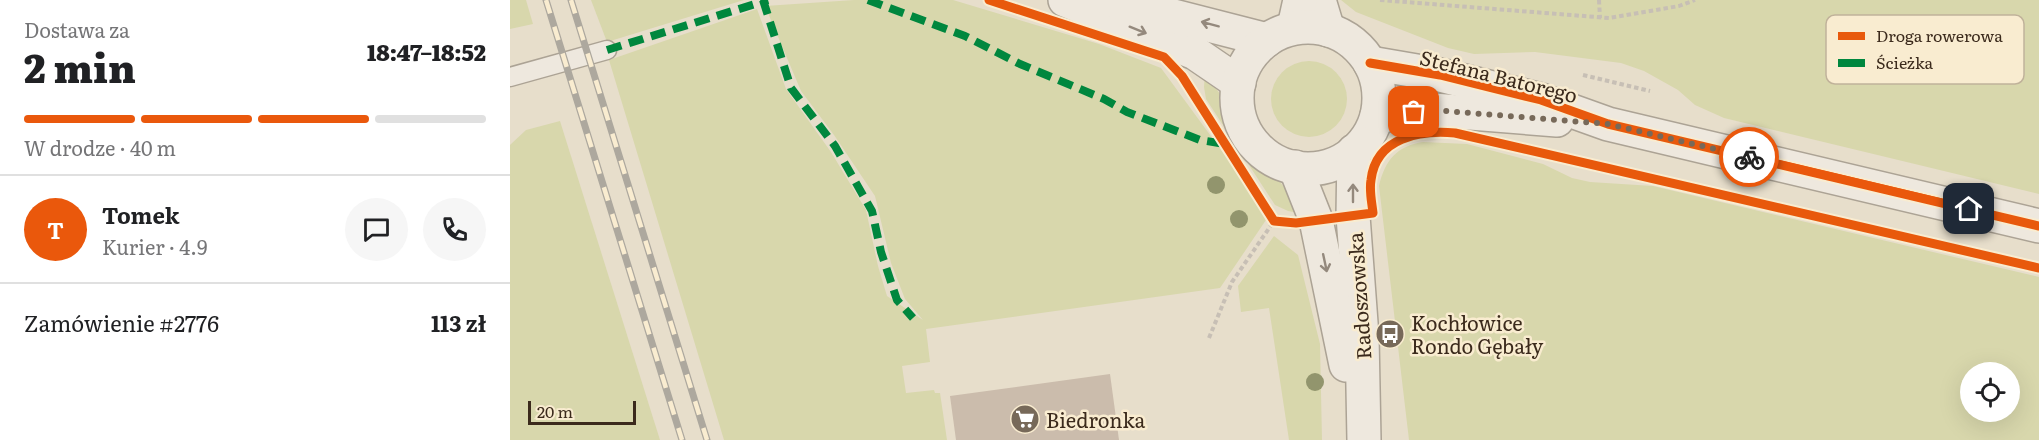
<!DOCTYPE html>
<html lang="pl">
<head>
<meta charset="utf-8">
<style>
	:root { --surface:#fff; --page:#f6f6f6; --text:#202124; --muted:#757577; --line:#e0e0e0; --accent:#ea580c }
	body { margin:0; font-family:Literata,serif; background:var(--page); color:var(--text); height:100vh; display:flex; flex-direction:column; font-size:22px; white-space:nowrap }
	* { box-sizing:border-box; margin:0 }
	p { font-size:20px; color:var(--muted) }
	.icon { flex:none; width:33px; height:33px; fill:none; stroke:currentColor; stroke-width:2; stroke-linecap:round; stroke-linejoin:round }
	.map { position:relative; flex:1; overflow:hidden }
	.drawer { display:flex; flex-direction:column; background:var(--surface); width:510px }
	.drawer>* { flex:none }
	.buttons { position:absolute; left:1450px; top:362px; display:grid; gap:12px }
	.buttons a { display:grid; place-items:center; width:60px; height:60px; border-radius:50%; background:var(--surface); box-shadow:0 6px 24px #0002; font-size:30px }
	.scale { position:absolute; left:18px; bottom:15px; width:108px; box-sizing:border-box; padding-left:6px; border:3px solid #3b2a1c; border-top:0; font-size:16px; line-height:21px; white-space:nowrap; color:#3b2a1c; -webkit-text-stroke:4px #f9ecd0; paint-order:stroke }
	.pin { position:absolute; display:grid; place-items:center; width:51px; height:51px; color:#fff; margin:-26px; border-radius:12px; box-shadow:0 3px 9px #0006 }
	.courier { position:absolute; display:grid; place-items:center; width:60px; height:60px; margin:-30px; border:4px solid #ea580c; border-radius:50%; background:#fff; color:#222; box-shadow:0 2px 8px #0007 }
	.summary em { font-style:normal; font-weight:800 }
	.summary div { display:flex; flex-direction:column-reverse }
	.summary { display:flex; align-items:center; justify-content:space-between; height:102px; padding:0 24px }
	h1 { font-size:39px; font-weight:800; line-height:45px }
	.bar { display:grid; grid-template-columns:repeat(4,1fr); gap:9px 6px; align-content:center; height:72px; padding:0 24px }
	.bar i { height:8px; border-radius:4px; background:var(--line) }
	.bar .selected { background:var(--accent) }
	.bar p { grid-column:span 4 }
	.line { display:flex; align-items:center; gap:15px; padding:0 24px; border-top:2px solid var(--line) }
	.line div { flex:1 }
	.round { display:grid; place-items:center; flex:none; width:63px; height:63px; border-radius:32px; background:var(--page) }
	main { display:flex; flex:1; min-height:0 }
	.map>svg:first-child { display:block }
	.green { fill:#d8d7ac; fill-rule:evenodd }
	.building { fill:#cbbcac }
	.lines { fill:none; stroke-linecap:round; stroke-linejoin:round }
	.service-casing { stroke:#aca395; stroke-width:21 }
	.minor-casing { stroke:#aca395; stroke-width:36 }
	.tertiary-casing { stroke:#aca395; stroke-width:36 }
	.path { stroke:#c7bfb5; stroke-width:4; stroke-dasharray:4.5 3; stroke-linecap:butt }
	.service { stroke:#eee8de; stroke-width:18 }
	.minor { stroke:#eee8de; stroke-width:33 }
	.tertiary { stroke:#eee8de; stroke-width:33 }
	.rail-casing { stroke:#ada89e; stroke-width:7 }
	.rail { stroke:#f9ecd0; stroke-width:4.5; stroke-dasharray:14; stroke-linecap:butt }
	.quiet { stroke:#00873e; stroke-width:8; stroke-dasharray:15 8; stroke-linecap:butt }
	.cycleway-casing { stroke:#f9ecd0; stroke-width:13 }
	.cycleway { stroke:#e8590c; stroke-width:9 }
	.tree { fill:#92956d }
	.oneway { stroke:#94897d }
	.done { stroke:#776959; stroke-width:6; stroke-dasharray:0 10.8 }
	.route { stroke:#ea580c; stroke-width:8 }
	.labels { text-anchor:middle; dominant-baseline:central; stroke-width:5; stroke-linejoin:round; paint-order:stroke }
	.street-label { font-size:20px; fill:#3b2a1c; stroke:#f9ecd0 }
	.poi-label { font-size:20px; fill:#3b2a1c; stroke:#f9ecd0; text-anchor:start }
	.key { fill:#f9ecd0; stroke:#c0b29a; stroke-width:1.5 }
	.key-label { font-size:16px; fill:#3b2a1c }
</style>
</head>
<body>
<main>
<section class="drawer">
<div class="summary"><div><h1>2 min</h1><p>Dostawa za</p></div><em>18:47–18:52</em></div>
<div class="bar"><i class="selected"></i><i class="selected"></i><i class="selected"></i><i></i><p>W drodze · 40 m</p></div>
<div class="line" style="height:108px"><b class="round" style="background:var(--accent);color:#fff">T</b><div><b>Tomek</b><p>Kurier · 4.9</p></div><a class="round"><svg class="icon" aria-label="chat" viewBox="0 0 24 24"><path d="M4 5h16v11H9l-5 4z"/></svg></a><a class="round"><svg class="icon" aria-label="phone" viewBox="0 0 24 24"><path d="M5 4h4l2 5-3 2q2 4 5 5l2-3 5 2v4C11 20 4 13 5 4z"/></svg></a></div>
<div class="line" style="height:78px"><div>Zamówienie #2776</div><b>113 zł</b></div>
</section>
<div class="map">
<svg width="1529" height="440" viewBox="0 0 1529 440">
	<rect width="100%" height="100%" fill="#e7decb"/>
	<g class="green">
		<polygon points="0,0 16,0 23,24 0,29"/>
		<polygon points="81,0 234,0 97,42"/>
		<polygon points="344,0 443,0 589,44 651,68 725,169 756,220 710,288 416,329 420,362 392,366 396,393 424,390 425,393 430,393 437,440 214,440 99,60 247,9 276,89 321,152 356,210 368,266 377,296 413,320 395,299 381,263 365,196 324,135 291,91 255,6"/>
		<polygon points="831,0 1529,0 1529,194 1214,118 1185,105 1168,90 1134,71 1111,63 1025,52 964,54 938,48 846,12"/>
		<circle cx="799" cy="99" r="38"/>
		<polygon points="695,73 715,101 725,136 731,147 749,165 763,173 781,196 789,213 778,211 765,205 696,99 694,87"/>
		<polygon points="50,121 150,440 0,440 0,145 16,130"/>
		<path d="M913,142L957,144L1033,164L1062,178L1080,182L1143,186L1529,277V440H899L869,186C875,160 887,146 913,142ZM1461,372H1500V411H1461Z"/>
		<polygon points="764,236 788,255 810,344 812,440 779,440 759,308 731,312 728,286"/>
	</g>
	<polygon class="building" points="600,374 609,440 446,440 440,396"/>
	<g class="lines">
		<g class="service-casing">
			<polyline id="service" points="0,77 97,50"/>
		</g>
		<g class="minor-casing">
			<g id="minor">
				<polyline points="809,0 818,30"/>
				<polyline points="784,27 790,0"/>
			</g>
		</g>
		<g class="tertiary-casing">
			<g id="tertiary">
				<polyline points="555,0 685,53 729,83"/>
				<polyline points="601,0 757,40"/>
				<circle cx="798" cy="98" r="71"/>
				<polyline points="860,63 930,75 1031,100 1098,124 1529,226"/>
				<polyline points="867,116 923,110 1047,120"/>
				<polyline points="844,151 843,216 852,336 854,440"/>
				<polyline points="785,167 806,220 836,365"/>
			</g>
		</g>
		<g class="path">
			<polyline points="870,0 1099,18 1169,6 1185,0"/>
			<polyline points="1089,0 1090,18"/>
			<polyline points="1073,75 1140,91"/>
			<polyline points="699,338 722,282 764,221"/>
		</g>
		<use href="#service" class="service"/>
		<use href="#minor" class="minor"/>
		<use href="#tertiary" class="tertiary"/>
		<g class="rail-casing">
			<g id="rail">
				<polyline points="36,0 172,440"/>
				<polyline points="61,0 197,440"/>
			</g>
		</g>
		<use href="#rail" class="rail"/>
		<g class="quiet">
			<polyline points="253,0 281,88 325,146 362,211 371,252 387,300 403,318"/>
			<polyline points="358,0 455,36 510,64 594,99 617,112 690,140 715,144"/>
			<polyline points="97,50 258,0"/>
		</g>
		<g class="cycleway-casing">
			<g id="cycleway">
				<path d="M479,0L654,57L672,76L764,221L786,223L863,213C862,203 859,191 861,180C866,137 910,130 945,133L1529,268"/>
				<polyline points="860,63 930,75 1031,100 1098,124 1529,226"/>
			</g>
		</g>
		<use href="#cycleway" class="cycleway"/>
	</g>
	<g class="tree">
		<circle cx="706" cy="185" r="9"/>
		<circle cx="729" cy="219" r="9"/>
		<circle cx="805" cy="382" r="9"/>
	</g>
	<defs><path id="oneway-shaft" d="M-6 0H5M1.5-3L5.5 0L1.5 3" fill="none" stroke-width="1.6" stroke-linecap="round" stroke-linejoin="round" transform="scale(1.5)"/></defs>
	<g class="oneway">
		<use href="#oneway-shaft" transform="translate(700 24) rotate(-165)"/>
		<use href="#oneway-shaft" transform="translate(628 30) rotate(22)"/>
		<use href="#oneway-shaft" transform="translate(843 193) rotate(-90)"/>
		<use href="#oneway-shaft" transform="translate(815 263) rotate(78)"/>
	</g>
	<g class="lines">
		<polyline class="done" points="904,112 923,110 1098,124 1239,157"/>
		<polyline class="route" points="1239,157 1459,209"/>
	</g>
	<defs>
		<g id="bus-disc" transform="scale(1.5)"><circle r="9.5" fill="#776959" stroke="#f9ecd0"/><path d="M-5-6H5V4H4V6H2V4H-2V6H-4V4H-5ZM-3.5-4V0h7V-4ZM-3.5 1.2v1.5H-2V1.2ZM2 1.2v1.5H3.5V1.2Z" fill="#fff"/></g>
		<g id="supermarket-disc" transform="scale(1.5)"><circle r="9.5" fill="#776959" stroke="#f9ecd0"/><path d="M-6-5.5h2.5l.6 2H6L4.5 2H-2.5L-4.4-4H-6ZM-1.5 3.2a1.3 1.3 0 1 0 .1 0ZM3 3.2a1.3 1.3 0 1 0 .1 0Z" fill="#fff"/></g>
	</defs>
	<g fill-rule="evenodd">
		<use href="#bus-disc" x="880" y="334"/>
		<use href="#supermarket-disc" x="515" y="419"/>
	</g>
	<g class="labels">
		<g class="street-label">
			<text transform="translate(989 75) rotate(14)">Stefana Batorego</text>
			<text transform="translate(848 296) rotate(-94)">Radoszowska</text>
		</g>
		<g class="poi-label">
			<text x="901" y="322">Kochłowice<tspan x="901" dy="23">Rondo Gębały</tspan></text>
			<text x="536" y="419">Biedronka</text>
		</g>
	</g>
	<rect x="1316" y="15" width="198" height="69" rx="9" class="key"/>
	<rect x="1328" y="32" width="27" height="8" fill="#e8590c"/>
	<rect x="1328" y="59" width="27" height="8" fill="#00873e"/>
	<g class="key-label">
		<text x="1366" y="42">Droga rowerowa</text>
		<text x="1366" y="69">Ścieżka</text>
	</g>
</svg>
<div class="buttons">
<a><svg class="icon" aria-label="locate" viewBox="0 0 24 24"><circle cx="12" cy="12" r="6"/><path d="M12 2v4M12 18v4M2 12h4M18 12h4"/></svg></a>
</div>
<div class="scale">20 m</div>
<div class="pin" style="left:904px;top:112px;background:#ea580c"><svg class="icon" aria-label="bag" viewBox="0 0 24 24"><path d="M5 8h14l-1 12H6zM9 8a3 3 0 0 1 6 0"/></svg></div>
<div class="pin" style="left:1459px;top:209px;background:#1f2937"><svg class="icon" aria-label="home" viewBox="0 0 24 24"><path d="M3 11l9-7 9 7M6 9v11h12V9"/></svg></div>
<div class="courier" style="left:1239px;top:157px"><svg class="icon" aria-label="bike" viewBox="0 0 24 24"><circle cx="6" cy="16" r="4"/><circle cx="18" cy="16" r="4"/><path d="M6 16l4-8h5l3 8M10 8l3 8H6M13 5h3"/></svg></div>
</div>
</main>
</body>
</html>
